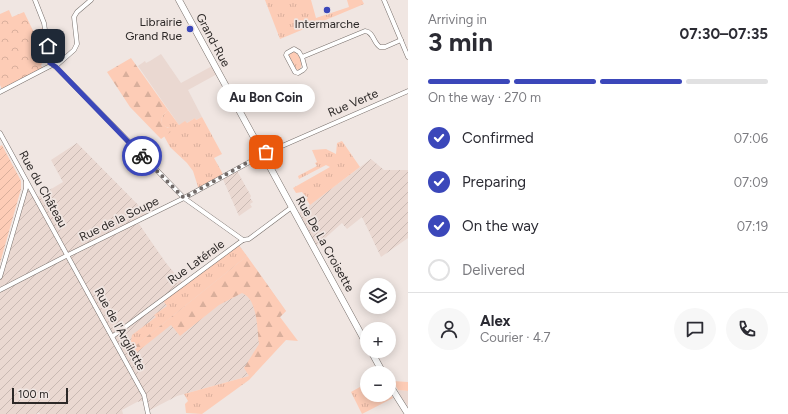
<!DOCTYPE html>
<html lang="en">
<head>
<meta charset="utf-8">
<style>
	:root { --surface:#fff; --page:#f7f7f7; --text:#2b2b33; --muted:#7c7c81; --line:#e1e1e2; --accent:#3b47ba }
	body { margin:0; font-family:Figtree,sans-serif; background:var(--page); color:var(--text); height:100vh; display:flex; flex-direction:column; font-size:15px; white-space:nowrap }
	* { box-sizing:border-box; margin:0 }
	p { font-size:13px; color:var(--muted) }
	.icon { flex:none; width:22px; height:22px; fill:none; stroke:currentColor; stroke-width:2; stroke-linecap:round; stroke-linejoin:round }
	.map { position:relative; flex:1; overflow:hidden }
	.details { display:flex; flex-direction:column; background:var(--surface); width:380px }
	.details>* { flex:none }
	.buttons { position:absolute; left:360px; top:278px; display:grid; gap:8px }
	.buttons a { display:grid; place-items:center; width:36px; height:36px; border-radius:50%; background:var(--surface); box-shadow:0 2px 10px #0003; font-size:20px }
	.scale { position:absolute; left:12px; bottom:10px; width:56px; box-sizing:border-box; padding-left:4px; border:2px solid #2c2827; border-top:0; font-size:11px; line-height:14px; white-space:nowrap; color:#2c2827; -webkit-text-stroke:3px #f0e6e2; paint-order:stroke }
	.pin { position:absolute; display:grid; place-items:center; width:34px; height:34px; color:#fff; margin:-17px; border-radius:8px; box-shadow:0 2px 6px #0006 }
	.courier { position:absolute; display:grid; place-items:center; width:40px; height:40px; margin:-20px; border:3px solid #3b47ba; border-radius:50%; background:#fff; color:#222; box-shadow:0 1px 5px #0007 }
	.bubble { position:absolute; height:28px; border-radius:14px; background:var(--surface); box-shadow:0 2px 10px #0003; font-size:13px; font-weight:700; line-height:28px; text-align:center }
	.overview em { font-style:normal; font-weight:700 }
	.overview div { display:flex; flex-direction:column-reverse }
	.overview { display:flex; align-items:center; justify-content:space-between; height:68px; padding:0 20px }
	h1 { font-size:26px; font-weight:700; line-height:30px }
	.bar { display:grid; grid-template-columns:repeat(4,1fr); gap:6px 4px; align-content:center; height:48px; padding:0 20px }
	.bar i { height:5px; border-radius:3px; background:var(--line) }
	.bar .on { background:var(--accent) }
	.bar p { grid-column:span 4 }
	.line { display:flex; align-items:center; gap:10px; padding:0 20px; border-top:1px solid var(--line) }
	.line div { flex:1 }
	.round { display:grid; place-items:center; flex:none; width:42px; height:42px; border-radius:21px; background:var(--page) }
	ol { padding:0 20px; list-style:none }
	li { display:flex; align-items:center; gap:12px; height:44px }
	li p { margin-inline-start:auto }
	li .icon { padding:4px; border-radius:50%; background:var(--accent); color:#fff; stroke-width:4 }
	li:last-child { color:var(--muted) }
	li i { width:22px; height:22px; border:2px solid var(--line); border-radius:50% }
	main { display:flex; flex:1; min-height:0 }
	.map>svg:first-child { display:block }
	.built { fill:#ead8d1 }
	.industrial { fill:url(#industrial-furrows) }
	.grass { fill:url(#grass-tufts) }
	.forest { fill:url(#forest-firs) }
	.park { fill:url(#park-crowns) }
	.garden { fill:url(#garden-furrows) }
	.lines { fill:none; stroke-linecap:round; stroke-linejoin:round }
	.minor-casing { stroke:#78706c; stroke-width:5 }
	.secondary-casing { stroke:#78706c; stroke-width:7 }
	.minor { stroke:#fff; stroke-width:4 }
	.secondary { stroke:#fff; stroke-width:6 }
	.done { stroke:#716a68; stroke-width:4; stroke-dasharray:0 7.2 }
	.route { stroke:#3b47ba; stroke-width:5 }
	.poi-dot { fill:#3b47ba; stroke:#f0e6e2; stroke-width:1.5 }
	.labels { text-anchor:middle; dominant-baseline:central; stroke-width:3.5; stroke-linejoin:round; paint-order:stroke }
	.poi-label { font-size:12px; fill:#2c2827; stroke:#f0e6e2; text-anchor:end }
	.street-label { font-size:12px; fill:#2c2827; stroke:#f0e6e2 }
</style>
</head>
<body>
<main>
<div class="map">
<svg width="408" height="414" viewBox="0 0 408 414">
	<defs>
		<pattern id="industrial-furrows" width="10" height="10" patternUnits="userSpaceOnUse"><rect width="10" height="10" fill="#ead8d1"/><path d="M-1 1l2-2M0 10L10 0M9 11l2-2" fill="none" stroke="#c9b9b3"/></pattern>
		<pattern id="grass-tufts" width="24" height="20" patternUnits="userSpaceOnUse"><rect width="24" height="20" fill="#fdccb6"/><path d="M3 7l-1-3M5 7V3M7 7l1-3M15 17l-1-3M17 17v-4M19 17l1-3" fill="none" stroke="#d9af9c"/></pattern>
		<pattern id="forest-firs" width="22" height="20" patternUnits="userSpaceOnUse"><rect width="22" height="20" fill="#fdccb6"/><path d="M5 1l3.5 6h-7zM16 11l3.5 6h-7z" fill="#d9af9c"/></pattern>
		<pattern id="park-crowns" width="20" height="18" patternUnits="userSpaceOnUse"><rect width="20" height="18" fill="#fdccb6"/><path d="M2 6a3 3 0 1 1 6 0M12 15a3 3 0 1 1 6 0" fill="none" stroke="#d9af9c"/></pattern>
		<pattern id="garden-furrows" width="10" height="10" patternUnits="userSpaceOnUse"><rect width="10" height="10" fill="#fdccb6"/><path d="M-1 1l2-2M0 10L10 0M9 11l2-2" fill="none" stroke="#d9af9c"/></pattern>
	</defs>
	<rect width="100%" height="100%" fill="#f0e6e2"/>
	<g class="built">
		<polygon points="161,54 181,83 214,65 219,73 188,90 202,117 196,120 195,118 187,123 179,125 138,66 145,61 146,63 150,61"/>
		<polygon points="398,390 408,391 408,406 401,397"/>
	</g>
	<g class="industrial">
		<polygon points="77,143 149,216 137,221 166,263 183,283 238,244 286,311 280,317 249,376 177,396 148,411 146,400 137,402 122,410 123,414 40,414 39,412 36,414 0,414 0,277 26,188 26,180 36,198 63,182 51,160"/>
		<polygon points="371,159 384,170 408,170 408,238 381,257 362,217 347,229 342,223 314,248 296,215"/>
		<polygon points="236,169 251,196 250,198 253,202 250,204 252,207 239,216 222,177"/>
	</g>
	<g class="grass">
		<polygon points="265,0 311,0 316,18 349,7 347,0 362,0 364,4 280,39"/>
		<polygon points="43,28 44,38 40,45 33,31"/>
		<path d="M293,51C300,54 305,64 299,70L295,69L288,56Z"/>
		<path d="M168,110L179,125L185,121L187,123L195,118L196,120L202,117L222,154L214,158L224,176L199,190L193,171L187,163L170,147L164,136L175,128C160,129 157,119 168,110Z"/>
		<polygon points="342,141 360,167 310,205 307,200 304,202 303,201 308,198 306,196 305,196 302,192 296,193 293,188 330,167 326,165 299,179 298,176 317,166 315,163 317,162 312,150 326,149 336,154 337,143"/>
		<polygon points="238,244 247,256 129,351 132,335 156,317 154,315 167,306 162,299"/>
		<polygon points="249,376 249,380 202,414 186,413 185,404 188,401 184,394"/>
		<polygon points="393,381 408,382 408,391 398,390"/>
		<polygon points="367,383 367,395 389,395 389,391 393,398 362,414 351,392"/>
	</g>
	<g class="forest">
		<path d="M131,58L168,110C161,116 158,123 168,128L175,127L176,128L161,139L130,107L107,72Z"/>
		<path d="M247,256L286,311L280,317L298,341L286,340L249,380V376L244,368L259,344C257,330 258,299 242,293L219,305L180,336L171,325L132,356L129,351Z"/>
	</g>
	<polygon class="park" points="9,10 12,17 24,12 40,45 46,63 42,63 41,66 45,68 2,89 0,85 0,14"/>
	<polygon class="garden" points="2,145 19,177 21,181 21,189 0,263 0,146"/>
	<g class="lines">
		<g class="minor-casing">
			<g id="minor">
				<polyline points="35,0 44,23 50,63 56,67 184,198 243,240"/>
				<polyline points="384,0 408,57"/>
				<path d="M302,57L299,52L294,49L287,53L286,55L295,72L298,73L303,70L305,68L302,57L365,31C374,32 373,43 380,47H385L401,40"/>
				<polyline points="0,92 52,65 57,65 74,50 77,44 74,17 77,12 91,0"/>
				<polyline points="0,133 144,395 148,414"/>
				<polyline points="0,277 26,188 26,181"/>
				<polyline points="0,290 68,255 184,198 266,153 408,91"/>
				<polyline points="113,336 243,240 249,239 292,207"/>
			</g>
		</g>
		<g class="secondary-casing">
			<g id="secondary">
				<polyline points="179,0 367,345"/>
				<polyline points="371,351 383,373"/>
				<polyline points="389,384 408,414"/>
			</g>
		</g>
		<use href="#minor" class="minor"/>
		<use href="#secondary" class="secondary"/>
	</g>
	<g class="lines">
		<polyline class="done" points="142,156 184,198 266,152"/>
		<polyline class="route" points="48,46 50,63 56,67 142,156"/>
	</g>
	<g class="poi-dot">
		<circle cx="327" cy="10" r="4"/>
		<circle cx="190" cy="29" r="4"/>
	</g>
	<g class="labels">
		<g class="poi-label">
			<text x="182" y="22">Librairie<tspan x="182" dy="14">Grand Rue</tspan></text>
			<text x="327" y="24" text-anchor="middle">Intermarche</text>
		</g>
		<g class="street-label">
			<text transform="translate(213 40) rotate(62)">Grand-Rue</text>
			<text transform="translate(353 103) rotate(-23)">Rue Verte</text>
			<text transform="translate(43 189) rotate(61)">Rue du Château</text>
			<text transform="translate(119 219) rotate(-26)">Rue de la Soupe</text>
			<text transform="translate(325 244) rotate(61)">Rue De La Croisette</text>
			<text transform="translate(196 262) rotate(-36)">Rue Latérale</text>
			<text transform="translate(120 329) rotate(61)">Rue de l'Argilette</text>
		</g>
	</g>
</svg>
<div class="buttons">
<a><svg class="icon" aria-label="layers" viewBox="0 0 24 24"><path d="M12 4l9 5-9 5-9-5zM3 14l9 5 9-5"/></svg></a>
<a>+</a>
<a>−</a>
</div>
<div class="scale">100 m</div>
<div class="pin" style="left:266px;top:152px;background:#ea580c"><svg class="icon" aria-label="bag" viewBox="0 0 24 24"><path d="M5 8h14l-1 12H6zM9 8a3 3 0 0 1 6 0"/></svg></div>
<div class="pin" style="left:48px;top:46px;background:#1f2937"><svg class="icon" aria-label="home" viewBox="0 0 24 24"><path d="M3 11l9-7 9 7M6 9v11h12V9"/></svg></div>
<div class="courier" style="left:142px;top:156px"><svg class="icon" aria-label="bike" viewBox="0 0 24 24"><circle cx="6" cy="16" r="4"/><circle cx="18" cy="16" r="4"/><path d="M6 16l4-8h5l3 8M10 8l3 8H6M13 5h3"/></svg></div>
<div class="bubble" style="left:217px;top:84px;width:98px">Au Bon Coin</div>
</div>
<section class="details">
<div class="overview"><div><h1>3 min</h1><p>Arriving in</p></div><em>07:30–07:35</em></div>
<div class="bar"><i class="on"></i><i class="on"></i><i class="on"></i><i></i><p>On the way · 270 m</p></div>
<ol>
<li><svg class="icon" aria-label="check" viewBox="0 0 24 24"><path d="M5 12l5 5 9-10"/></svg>Confirmed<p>07:06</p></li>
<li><svg class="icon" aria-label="check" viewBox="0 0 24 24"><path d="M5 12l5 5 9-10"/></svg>Preparing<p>07:09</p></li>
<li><svg class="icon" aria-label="check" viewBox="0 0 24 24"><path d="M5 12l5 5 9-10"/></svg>On the way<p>07:19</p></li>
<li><i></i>Delivered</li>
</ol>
<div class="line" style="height:72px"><a class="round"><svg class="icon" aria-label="person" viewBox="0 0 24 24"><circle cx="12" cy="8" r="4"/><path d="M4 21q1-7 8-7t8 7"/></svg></a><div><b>Alex</b><p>Courier · 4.7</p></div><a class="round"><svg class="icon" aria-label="chat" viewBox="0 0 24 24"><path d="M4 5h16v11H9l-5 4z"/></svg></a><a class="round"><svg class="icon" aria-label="phone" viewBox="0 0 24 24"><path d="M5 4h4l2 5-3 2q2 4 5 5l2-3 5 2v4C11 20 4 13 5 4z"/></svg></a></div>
</section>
</main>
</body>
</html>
